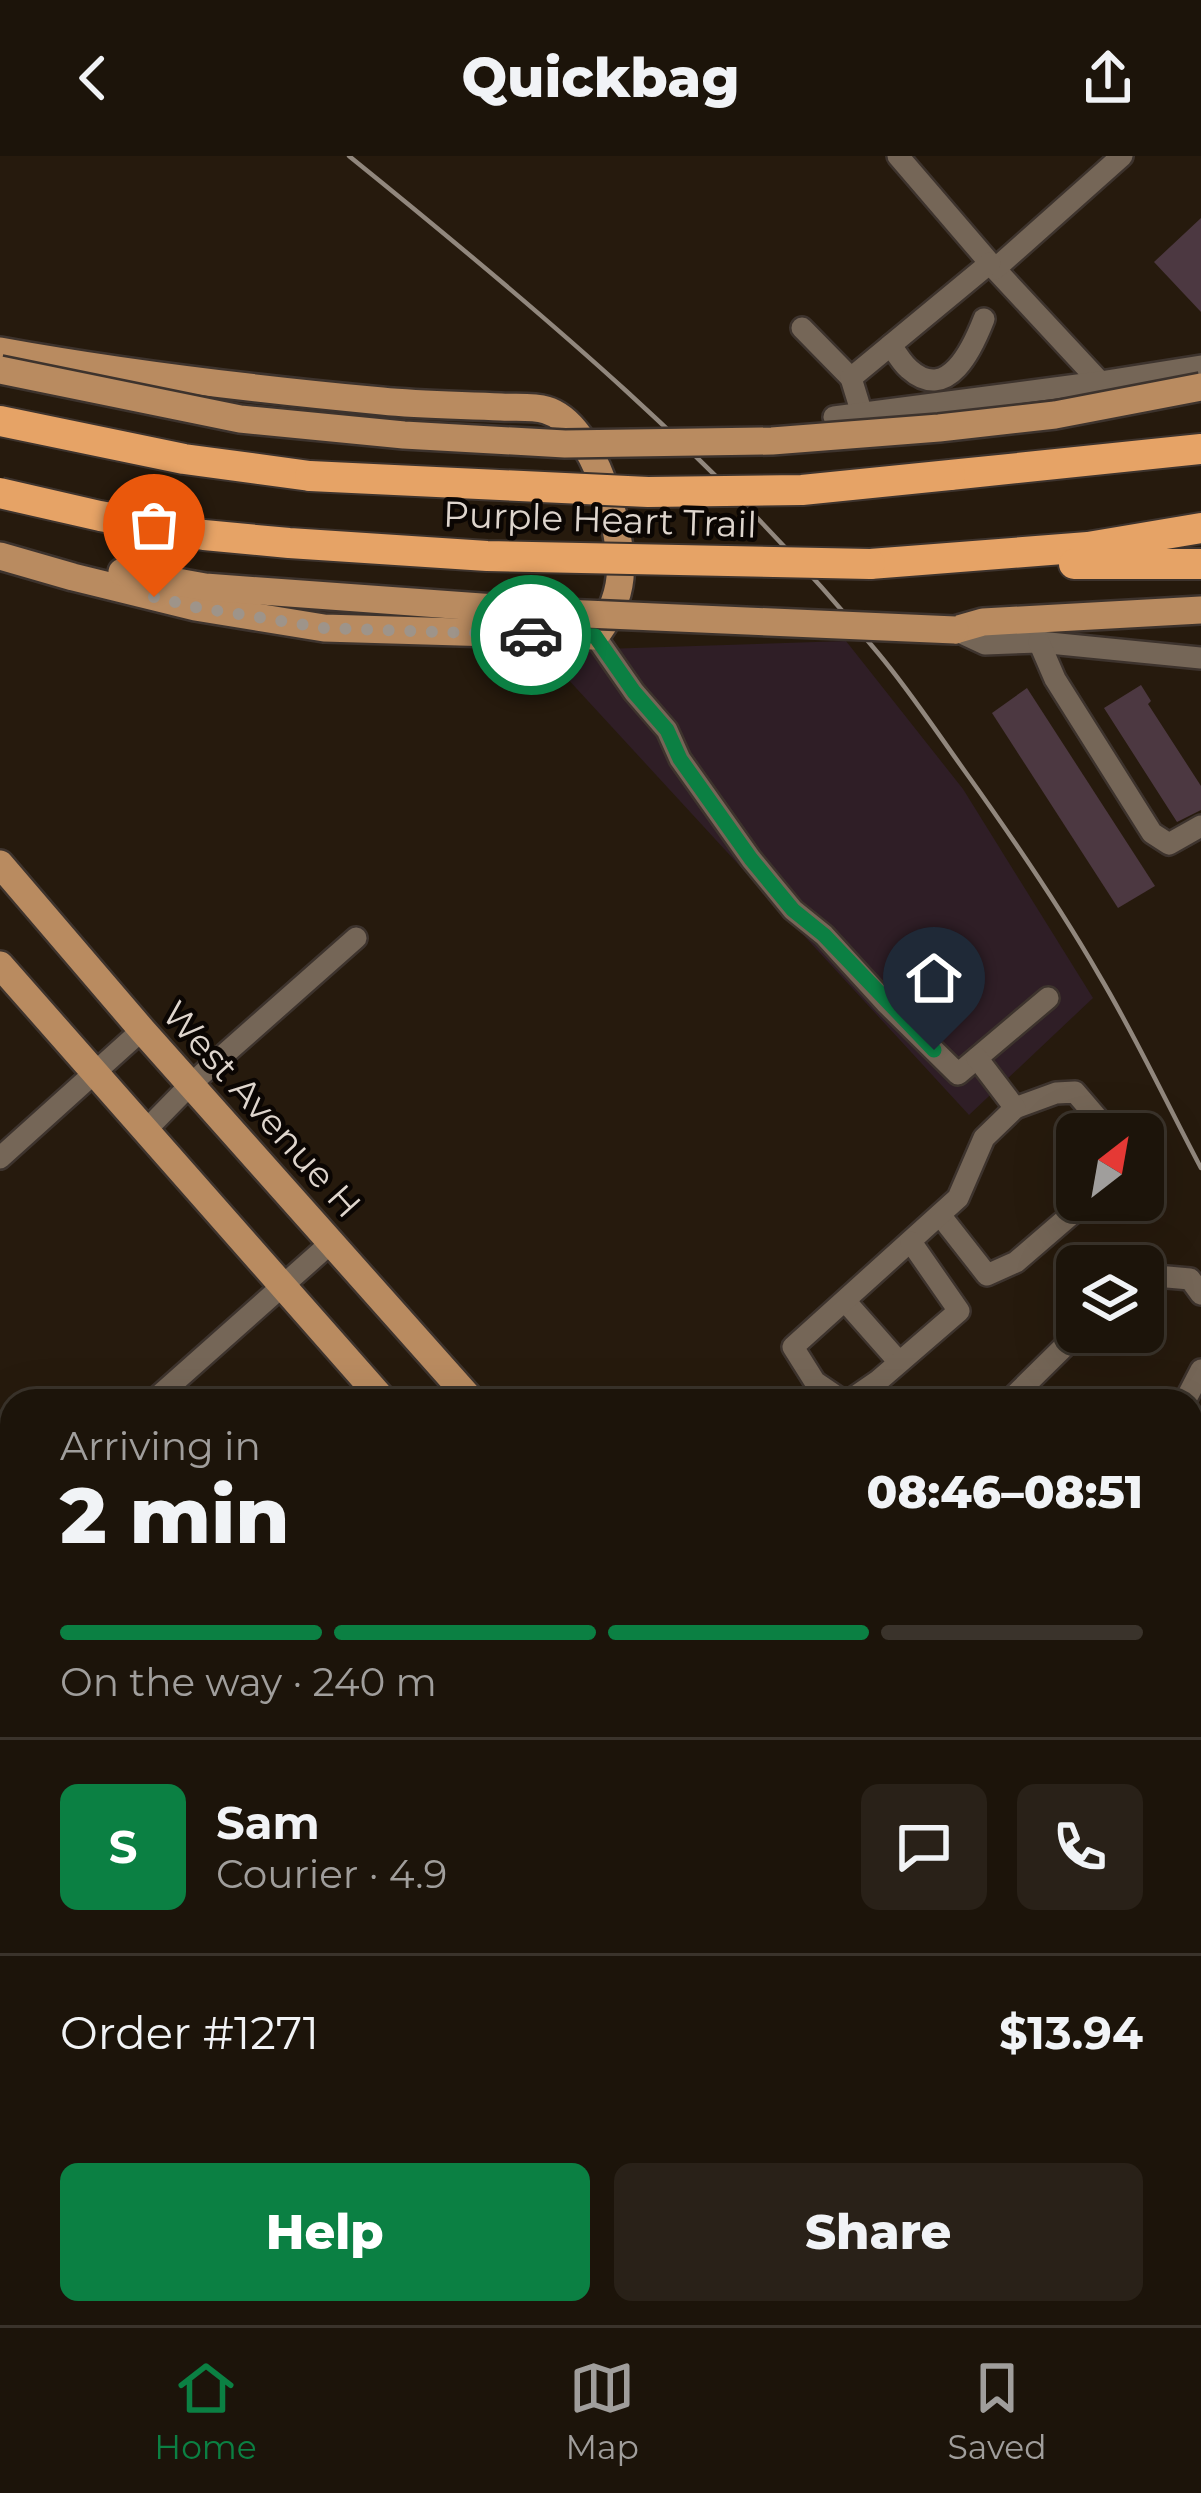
<!DOCTYPE html>
<html lang="en">
<head>
<meta charset="utf-8">
<style>
	:root { --surface:#1c140a; --page:#292118; --text:#f1f3f6; --muted:#a09e9c; --line:#3a332b; --accent:#0b8043 }
	body { margin:0; font-family:Montserrat,sans-serif; background:var(--page); color:var(--text); height:100vh; display:flex; flex-direction:column; font-size:45px; white-space:nowrap }
	* { box-sizing:border-box; margin:0 }
	p { font-size:39px; color:var(--muted) }
	.icon { flex:none; width:66px; height:66px; fill:none; stroke:currentColor; stroke-width:2; stroke-linecap:round; stroke-linejoin:round }
	.map { position:relative; flex:1; overflow:hidden }
	.sheet { position:absolute; left:0px; top:1233px; width:1203px; height:936px; display:flex; flex-direction:column; background:var(--surface); border-radius:36px 36px 0 0; box-shadow:0 12px 48px #0002,0 0 0 3px var(--line) }
	.sheet>* { flex:none }
	.needle { width:78px; rotate:31deg }
	.fabs { position:absolute; left:1056px; top:957px; display:grid; gap:24px }
	.fabs a { display:grid; place-items:center; width:108px; height:108px; border-radius:18px; background:var(--surface); box-shadow:0 12px 48px #0002,0 0 0 3px var(--line); font-size:60px }
	.pin { position:absolute; display:grid; place-items:center; width:102px; height:102px; color:#fff; margin:-123px -51px; border-radius:50% 50% 50% 0; rotate:-45deg; box-shadow:0 0 12px #0007 }
	.pin .icon { rotate:45deg }
	.courier { position:absolute; display:grid; place-items:center; width:120px; height:120px; margin:-60px; border:9px solid #0b8043; border-radius:50%; background:#fff; color:#222; box-shadow:0 3px 15px #0007 }
	.head em { font-style:normal; font-weight:800 }
	.head div { display:flex; flex-direction:column-reverse }
	.head { display:flex; align-items:center; justify-content:space-between; height:204px; padding:0 60px }
	h1 { font-size:78px; font-weight:800; line-height:90px }
	.bar { display:grid; grid-template-columns:repeat(4,1fr); gap:18px 12px; align-content:center; height:144px; padding:0 60px }
	.bar i { height:15px; border-radius:9px; background:var(--line) }
	.bar .current { background:var(--accent) }
	.bar p { grid-column:span 4 }
	.line { display:flex; align-items:center; gap:30px; padding:0 60px; border-top:3px solid var(--line) }
	.line div { flex:1 }
	.round { display:grid; place-items:center; flex:none; width:126px; height:126px; border-radius:18px; background:var(--page) }
	.cta { display:flex; gap:24px; margin-top:auto; padding:24px 60px }
	.cta a { flex:1; height:138px; border-radius:18px; background:var(--accent); color:#fff; font-size:48px; font-weight:800; line-height:138px; text-align:center }
	.cta a+a { background:var(--page); color:var(--text) }
	header { display:flex; justify-content:space-between; align-items:center; height:156px; padding:0 60px; background:var(--surface); font-size:54px; font-weight:800 }
	.menu { display:flex; justify-content:space-around; align-items:center; height:168px; border-top:3px solid var(--line); background:var(--surface); font-size:33px; color:var(--muted) }
	.menu a { display:grid; justify-items:center; gap:6px }
	.menu .current { color:var(--accent) }
	.map>svg:first-child { display:block }
	.commercial { fill:#301e25 }
	.industrial { fill:#2f1e26 }
	.water { fill:#000a11 }
	.building { fill:#4c3841 }
	.lines { fill:none; stroke-linecap:round; stroke-linejoin:round }
	.minor-casing { stroke:#3d332d; stroke-width:26 }
	.major-casing { stroke:#3d332d; stroke-width:32 }
	.highway-casing { stroke:#3d332d; stroke-width:34 }
	.minor { stroke:#756657; stroke-width:21 }
	.major { stroke:#b98b60; stroke-width:27 }
	.highway { stroke:#e6a366; stroke-width:30 }
	.rail { stroke:#91877d; stroke-width:4.5 }
	.major-bridge-casing { stroke:#3d332d; stroke-width:32; stroke-linecap:butt }
	.highway-bridge-casing { stroke:#3d332d; stroke-width:34; stroke-linecap:butt }
	.major-bridge { stroke:#b98b60; stroke-width:27 }
	.highway-bridge { stroke:#e6a366; stroke-width:30 }
	.done { stroke:#9e948a; stroke-width:12; stroke-dasharray:0 21.6 }
	.route { stroke:#0b8043; stroke-width:15 }
	.labels { text-anchor:middle; dominant-baseline:central; stroke-width:9; stroke-linejoin:round; paint-order:stroke }
	.street-label { font-size:36px; fill:#ded5cd; stroke:#0b0603 }
</style>
</head>
<body>
<header><svg class="icon" aria-label="back" viewBox="0 0 24 24"><path d="M15 5l-7 7 7 7"/></svg>Quickbag<svg class="icon" aria-label="share" viewBox="0 0 24 24"><path d="M12 15V3M7 8l5-5 5 5M5 13v7h14v-7"/></svg></header>
<div class="map">
<svg width="1201" height="2169" viewBox="0 0 1201 2169">
	<rect width="100%" height="100%" fill="#261a0d"/>
	<polygon class="commercial" points="581,2157 732,2157 743,2169 567,2169"/>
	<polygon class="industrial" points="846,485 963,633 1093,842 969,959 542,495"/>
	<polygon class="water" points="886,2157 1041,2157 1052,2169 897,2169"/>
	<g class="building">
		<polygon points="1201,62 1201,156 1154,106"/>
		<polygon points="1141,529 1151,545 1148,548 1201,630 1201,654 1177,666 1104,552"/>
		<polygon points="1027,532 1155,730 1118,752 992,557"/>
	</g>
	<g class="lines">
		<g class="minor-casing">
			<g id="minor">
				<polyline points="898,0 995,113 1100,226"/>
				<polyline points="995,113 1122,0"/>
				<polyline points="802,172 851,222"/>
				<path d="M891,189C896,197 902,207 909,213C948,248 973,191 984,163"/>
				<polyline points="862,258 851,222 990,107"/>
				<polyline points="834,261 1100,226 1201,210"/>
				<polyline points="955,474 985,488 1039,486 1201,502"/>
				<polyline points="595,480 634,536 667,574 680,603 751,703 793,754 824,779 886,847 958,918 1048,842"/>
				<polyline points="1039,486 1055,523 1152,677 1169,688 1201,670"/>
				<polyline points="1015,952 1056,937 1075,936 1111,978"/>
				<polyline points="146,974 192,927 356,782"/>
				<polyline points="0,1002 142,874"/>
				<polyline points="940,1059 987,1119 1016,1106 1088,1044"/>
				<polyline points="1143,1125 1156,1120 1190,1123 1201,1138"/>
				<polyline points="846,1146 899,1206"/>
				<polyline points="153,1245 333,1085"/>
				<polyline points="843,1245 815,1226 793,1191 958,1042 984,982 1015,952 977,902"/>
				<polyline points="849,1245 878,1225 959,1155 911,1086"/>
				<polyline points="1009,1245 1079,1176"/>
				<polyline points="1185,1245 1201,1214"/>
				<polyline points="0,1381 12,1370"/>
				<polyline points="1191,1717 1201,1707"/>
				<polyline points="0,1746 12,1735"/>
				<polyline points="1192,1894 1201,1904"/>
				<polyline points="0,1946 12,1960"/>
				<polyline points="0,2121 12,2110"/>
				<polyline points="180,2157 190,2169"/>
				<polyline points="367,2169 380,2157"/>
			</g>
		</g>
		<g class="major-casing">
			<g id="major">
				<path d="M0,195C126,218 254,233 382,245C421,249 461,249 501,251C515,252 533,250 546,254C595,268 624,377 620,422C618,442 608,465 595,480L324,472L195,451L73,421L0,400"/>
				<polyline points="122,416 205,431 563,457"/>
				<polyline points="955,474 983,466 1201,454"/>
				<polyline points="0,708 142,874 472,1245"/>
				<polyline points="0,809 384,1245"/>
				<polyline points="1191,1799 1201,1790"/>
				<polyline points="1191,2066 1201,2076"/>
				<polyline points="1191,2145 1201,2151"/>
				<polyline points="789,2169 802,2157"/>
			</g>
		</g>
		<g class="highway-casing">
			<g id="highway">
				<polyline points="0,265 184,303 310,320"/>
				<polyline points="950,319 1201,293"/>
				<polyline points="870,408 1088,391 1201,372"/>
				<polyline points="1074,408 1201,408"/>
			</g>
		</g>
		<use href="#minor" class="minor"/>
		<use href="#major" class="major"/>
		<use href="#highway" class="highway"/>
		<path class="rail" d="M349,0C537,152 724,309 878,497C909,534 936,575 964,614C1012,681 1058,748 1099,819C1136,881 1167,948 1201,1012"/>
		<g class="major-bridge-casing">
			<g id="major-bridge">
				<polyline points="0,214 240,263 404,279 565,288 772,285 939,272 1055,259 1201,231"/>
				<polyline points="563,457 955,474"/>
			</g>
		</g>
		<g class="highway-bridge-casing">
			<g id="highway-bridge">
				<polyline points="310,320 648,336 802,334 950,319"/>
				<polyline points="0,337 100,360 204,379 289,387 487,400 870,408"/>
			</g>
		</g>
		<use href="#major-bridge" class="major-bridge"/>
		<use href="#highway-bridge" class="highway-bridge"/>
	</g>
	<g class="lines">
		<polyline class="done" points="154,441 195,451 324,472 531,479"/>
		<polyline class="route" points="531,479 595,480 634,536 667,574 680,603 751,703 793,754 824,779 934,894"/>
	</g>
	<g class="labels">
		<g class="street-label">
			<text transform="translate(600 363) rotate(2)">Purple Heart Trail</text>
			<text transform="translate(262 953) rotate(48)">West Avenue H</text>
		</g>
	</g>
</svg>
<div class="fabs">
<a><svg class="needle" viewBox="-14 -14 28 28"><path d="M0-13l5 13h-10z" fill="#e53935"/><path d="M0 13l5-13h-10z" fill="#a09e9c"/></svg></a>
<a><svg class="icon" aria-label="layers" viewBox="0 0 24 24"><path d="M12 4l9 5-9 5-9-5zM3 14l9 5 9-5"/></svg></a>
</div>
<div class="pin" style="left:154px;top:441px;background:#ea580c"><svg class="icon" aria-label="bag" viewBox="0 0 24 24"><path d="M5 8h14l-1 12H6zM9 8a3 3 0 0 1 6 0"/></svg></div>
<div class="pin" style="left:934px;top:894px;background:#1f2937"><svg class="icon" aria-label="home" viewBox="0 0 24 24"><path d="M3 11l9-7 9 7M6 9v11h12V9"/></svg></div>
<div class="courier" style="left:531px;top:479px"><svg class="icon" aria-label="car" viewBox="0 0 24 24"><path d="M5 17H2v-5l4-1 3-4h7l3 4 3 1v5h-3M9 17h6M6 11h13"/><circle cx="7" cy="17" r="2"/><circle cx="17" cy="17" r="2"/></svg></div>
<section class="sheet">
<div class="head"><div><h1>2 min</h1><p>Arriving in</p></div><em>08:46–08:51</em></div>
<div class="bar"><i class="current"></i><i class="current"></i><i class="current"></i><i></i><p>On the way · 240 m</p></div>
<div class="line" style="height:216px"><b class="round" style="background:var(--accent);color:#fff">S</b><div><b>Sam</b><p>Courier · 4.9</p></div><a class="round"><svg class="icon" aria-label="chat" viewBox="0 0 24 24"><path d="M4 5h16v11H9l-5 4z"/></svg></a><a class="round"><svg class="icon" aria-label="phone" viewBox="0 0 24 24"><path d="M5 4h4l2 5-3 2q2 4 5 5l2-3 5 2v4C11 20 4 13 5 4z"/></svg></a></div>
<div class="line" style="height:156px"><div>Order #1271</div><b>$13.94</b></div>
<div class="cta"><a>Help</a><a>Share</a></div>
</section>
</div>
<nav class="menu">
<a class="current"><svg class="icon" aria-label="home" viewBox="0 0 24 24"><path d="M3 11l9-7 9 7M6 9v11h12V9"/></svg>Home</a>
<a><svg class="icon" aria-label="map" viewBox="0 0 24 24"><path d="M3 6l6-2 6 2 6-2v14l-6 2-6-2-6 2zM9 4v14M15 6v14"/></svg>Map</a>
<a><svg class="icon" aria-label="saved" viewBox="0 0 24 24"><path d="M7 4h10v16l-5-4-5 4z"/></svg>Saved</a>
</nav>
</body>
</html>
